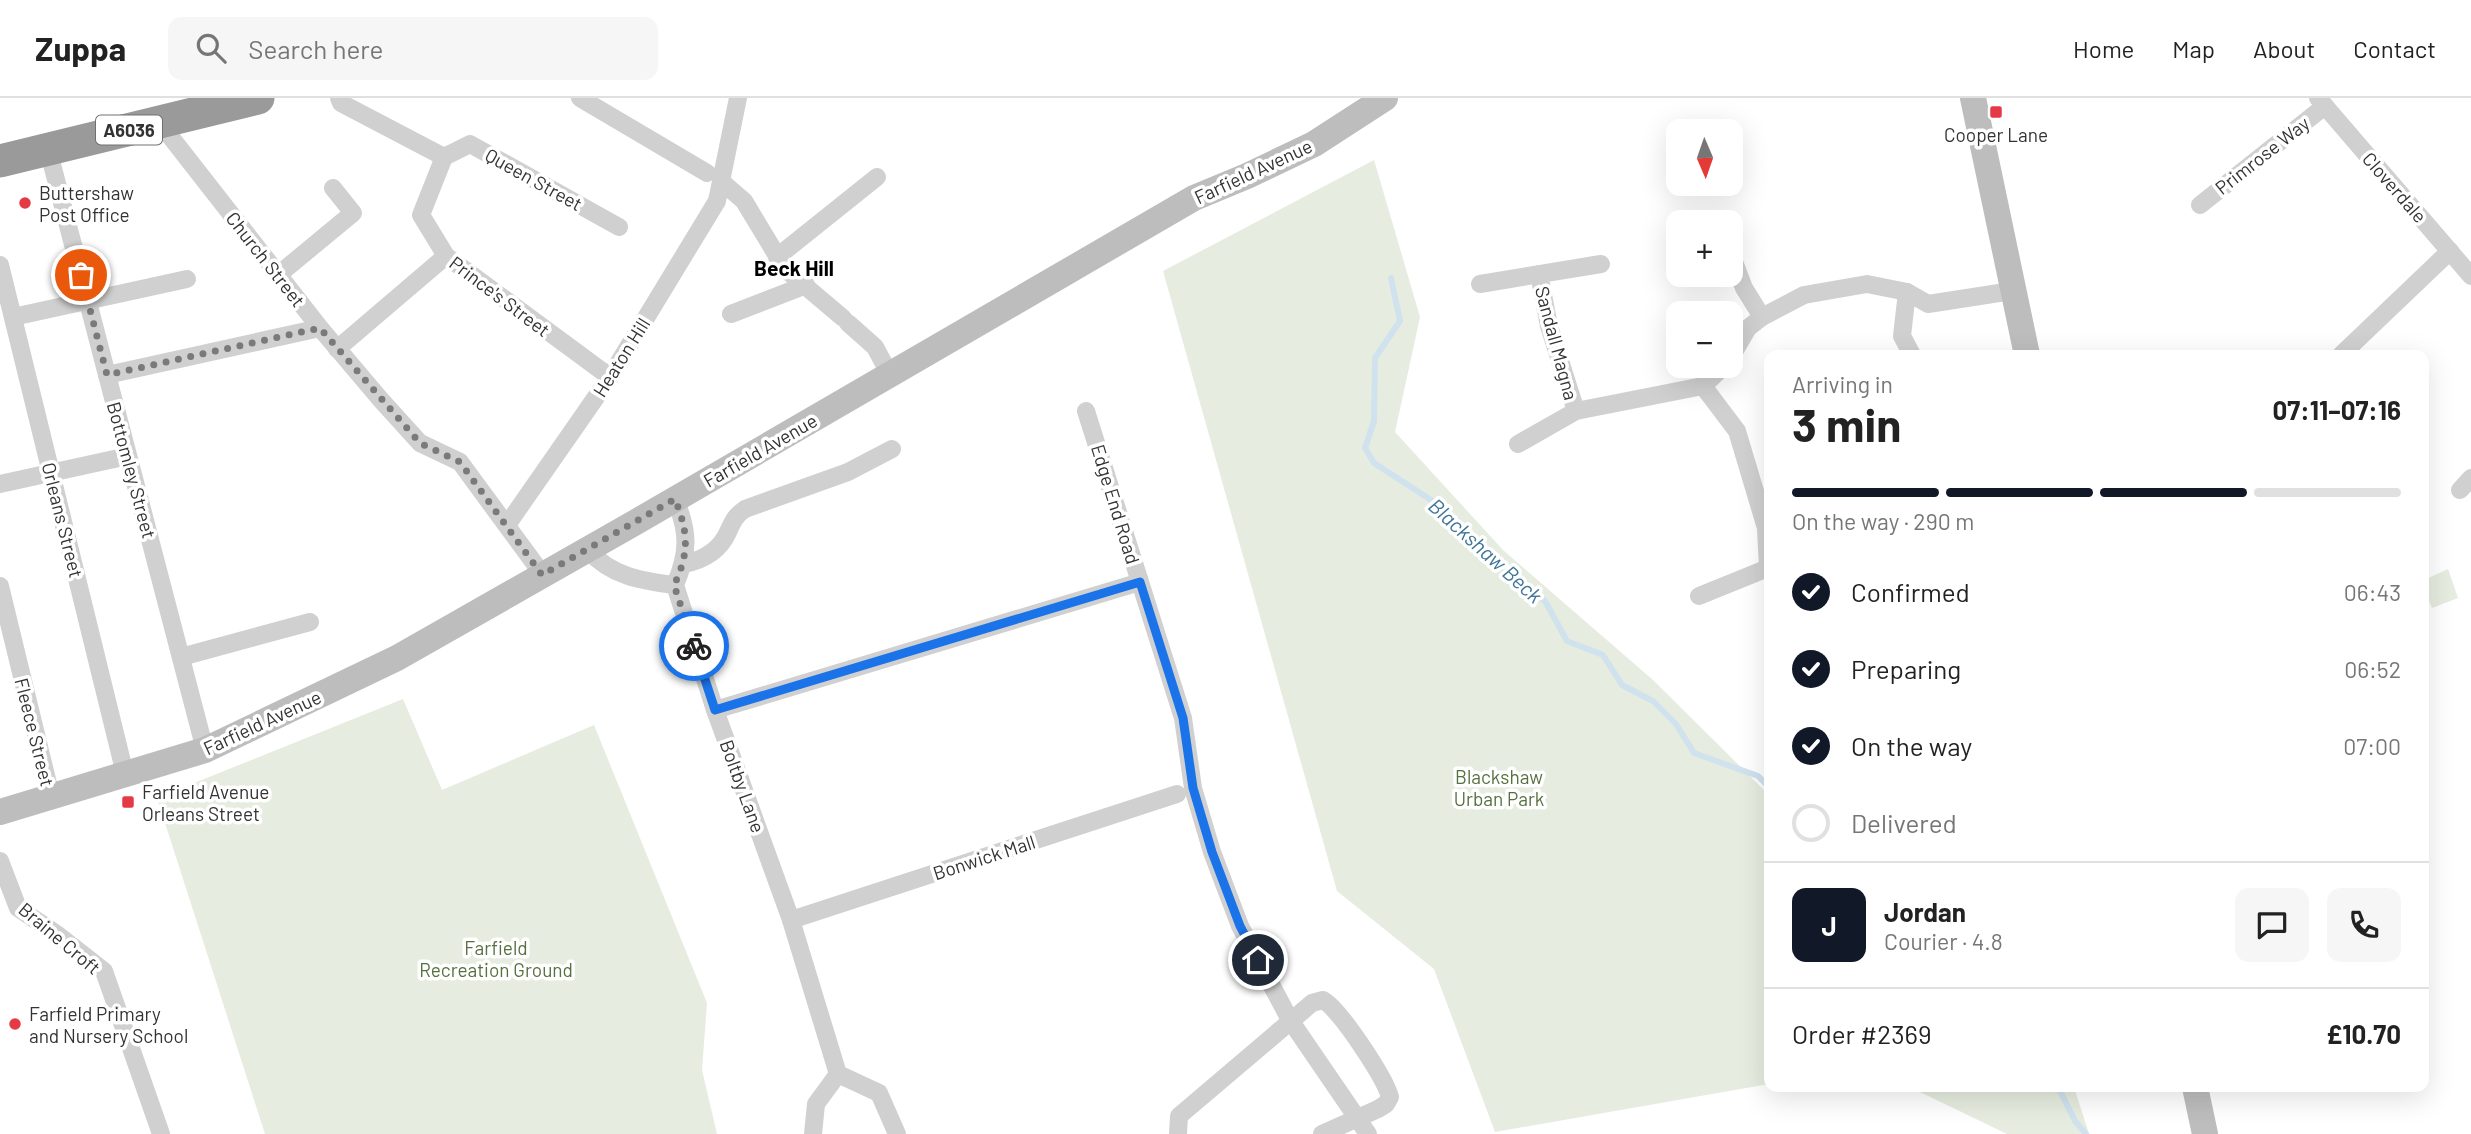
<!DOCTYPE html>
<html lang="en">
<head>
<meta charset="utf-8">
<style>
	:root { --surface:#fff; --page:#f6f6f6; --text:#222; --muted:#767676; --line:#e0e0e0; --accent:#111827 }
	body { margin:0; font-family:Barlow,sans-serif; background:var(--page); color:var(--text); height:100vh; display:flex; flex-direction:column; font-size:26px; white-space:nowrap }
	* { box-sizing:border-box; margin:0 }
	p { font-size:23px; color:var(--muted) }
	.icon { flex:none; width:38px; height:38px; fill:none; stroke:currentColor; stroke-width:2; stroke-linecap:round; stroke-linejoin:round }
	.map { position:relative; flex:1; overflow:hidden }
	.details { position:absolute; left:1764px; top:252px; width:665px; height:742px; display:flex; flex-direction:column; background:var(--surface); border-radius:14px; box-shadow:0 7px 28px #0002 }
	.details>* { flex:none }
	.needle { width:46px; rotate:178deg }
	.fabs { position:absolute; left:1666px; top:21px; display:grid; gap:14px }
	.fabs a { display:grid; place-items:center; width:77px; height:77px; border-radius:14px; background:var(--surface); box-shadow:0 7px 28px #0002; font-size:35px }
	.pin { position:absolute; display:grid; place-items:center; width:60px; height:60px; color:#fff; margin:-30px; border:4px solid #fff; border-radius:50%; box-shadow:0 2px 7px #0007 }
	.courier { position:absolute; display:grid; place-items:center; width:70px; height:70px; margin:-35px; border:5px solid #1a73e8; border-radius:50%; background:#fff; color:#222; box-shadow:0 2px 9px #0007 }
	.overview em { font-style:normal; font-weight:700 }
	.overview div { display:flex; flex-direction:column-reverse }
	.overview { display:flex; align-items:center; justify-content:space-between; height:119px; padding:0 28px }
	h1 { font-size:46px; font-weight:700; line-height:52px }
	.bar { display:grid; grid-template-columns:repeat(4,1fr); gap:10px 7px; align-content:center; height:84px; padding:0 28px }
	.bar i { height:9px; border-radius:5px; background:var(--line) }
	.bar .selected { background:var(--accent) }
	.bar p { grid-column:span 4 }
	.line { display:flex; align-items:center; gap:18px; padding:0 28px; border-top:2px solid var(--line) }
	.line div { flex:1 }
	.round { display:grid; place-items:center; flex:none; width:74px; height:74px; border-radius:14px; background:var(--page) }
	ol { padding:0 28px; list-style:none }
	li { display:flex; align-items:center; gap:21px; height:77px }
	li p { margin-inline-start:auto }
	li .icon { padding:7px; border-radius:50%; background:var(--accent); color:#fff; stroke-width:4 }
	li:last-child { color:var(--muted) }
	li i { width:38px; height:38px; border:4px solid var(--line); border-radius:50% }
	header { display:flex; align-items:center; gap:42px; box-sizing:border-box; height:98px; padding:0 35px; background:var(--surface); border-bottom:2px solid var(--line) }
	header strong { font-size:33px }
	nav { display:flex; gap:38px; margin-inline-start:auto; font-size:24px }
	.search { width:490px; height:63px; background:var(--page); display:flex; align-items:center; gap:18px; box-sizing:border-box; padding:0 24px; border-radius:14px; color:var(--muted); font-size:26px }
	.map>svg:first-child { display:block }
	.green { fill:#e6ecdf }
	.lines { fill:none; stroke-linecap:round; stroke-linejoin:round }
	.stream { stroke:#cfe2ee; stroke-width:6 }
	.street { stroke:#d0d0d0; stroke-width:18 }
	.secondary { stroke:#bdbdbd; stroke-width:26 }
	.highway { stroke:#9a9a9a; stroke-width:33 }
	.done { stroke:#7a7a7a; stroke-width:7; stroke-dasharray:0 12.6 }
	.route { stroke:#1a73e8; stroke-width:9 }
	.poi-dot { fill:#e63946; stroke:#fff; stroke-width:2.5 }
	.labels { text-anchor:middle; dominant-baseline:central; stroke-width:7; stroke-linejoin:round; paint-order:stroke }
	.shield { fill:#fff; stroke:#707070; stroke-width:2 }
	.shield-label { font-size:18px; font-weight:bold; fill:#333 }
	.poi-label { font-size:19px; fill:#333; stroke:#fff; text-anchor:start }
	.street-label { font-size:19px; fill:#333; stroke:#fff }
	.park-label { font-size:19px; fill:#56703f; stroke:#fff }
	.neighbourhood-label { font-size:21px; font-weight:bold; fill:#000; stroke:#fff }
	.water-label { font-size:21px; font-style:italic; fill:#3f7597; stroke:#fff }
</style>
</head>
<body>
<header>
<strong>Zuppa</strong>
<div class="search"><svg class="icon" aria-label="search" viewBox="0 0 24 24"><circle cx="10" cy="10" r="6"/><path d="M15 15l6 6"/></svg>Search here</div>
<nav><a>Home</a><a>Map</a><a>About</a><a>Contact</a></nav>
</header>
<div class="map">
<svg width="2471" height="1036" viewBox="0 0 2471 1036">
	<rect width="100%" height="100%" fill="#fff"/>
	<g class="green">
		<polygon points="1374,62 1420,219 1395,334 1503,452 1653,582 1769,697 1769,986 1495,1034 1434,871 1337,793 1163,173"/>
		<polygon points="2448,471 2458,500 2432,510 2424,490 2424,482"/>
		<polygon points="403,601 442,692 594,627 707,905 702,972 717,1036 265,1036 157,700"/>
		<polygon points="1858,989 2074,989 2089,1036 2007,1036 1918,993"/>
	</g>
	<g class="lines">
		<g class="stream">
			<polyline points="1391,180 1400,223 1375,260 1374,323 1365,350 1374,365 1445,411 1502,470 1545,503 1567,543 1603,557 1622,587 1653,603 1676,626 1694,655 1758,678 1769,689"/>
			<polyline points="2058,989 2075,1023 2086,1036"/>
		</g>
		<g class="street">
			<polyline points="339,0 341,5 444,59 470,46 619,129"/>
			<polyline points="580,0 707,75"/>
			<polyline points="2318,0 2471,178"/>
			<polyline points="159,24 320,230 381,302 420,345 460,364 543,477"/>
			<polyline points="48,51 205,652"/>
			<polyline points="444,59 421,117 446,158 610,279"/>
			<polyline points="722,84 744,103 785,171 843,220"/>
			<polyline points="2200,107 2325,8"/>
			<polyline points="1731,156 1744,190 1762,219"/>
			<polyline points="777,159 877,79"/>
			<polyline points="0,167 125,676"/>
			<polyline points="1539,176 1549,228 1576,313"/>
			<polyline points="278,177 353,115 333,90"/>
			<polyline points="1480,186 1601,166"/>
			<polyline points="1907,194 1902,238 1912,257"/>
			<polyline points="731,216 806,187"/>
			<polyline points="13,219 187,181"/>
			<polyline points="848,225 875,249 890,277"/>
			<polyline points="337,251 446,158"/>
			<polyline points="2341,257 2450,153"/>
			<polyline points="1731,259 1748,230 1762,219 1804,197 1867,186 1907,194 1928,206 2012,193"/>
			<polyline points="107,277 320,230"/>
			<polyline points="1086,313 1183,620 1193,690 1212,754 1240,828 1290,922 1368,1036"/>
			<polyline points="1518,346 1576,313 1703,288 1724,268"/>
			<polyline points="0,386 128,358"/>
			<polyline points="2460,392 2471,380"/>
			<path d="M675,401C689,434 689,454 675,487L715,612L791,822L838,976L879,995L897,1036"/>
			<polyline points="507,427 610,279 717,103 738,0"/>
			<path d="M588,452C611,478 641,483 675,487"/>
			<path d="M684,466C703,462 720,452 728,434C733,423 735,418 745,411L848,374L892,351"/>
			<polyline points="0,488 51,698"/>
			<polyline points="1699,498 1768,470 1766,430 1737,333 1703,288"/>
			<polyline points="181,559 310,524"/>
			<polyline points="715,612 1140,484"/>
			<polyline points="0,763 18,810 58,837 104,873 161,1036"/>
			<polyline points="791,822 1177,696"/>
			<polyline points="813,1036 816,1006 838,976"/>
			<path d="M1178,1036L1179,1018L1312,905L1323,902C1339,910 1385,980 1390,999L1386,1006L1378,1011L1322,1036"/>
		</g>
		<g class="secondary">
			<polyline points="1973,0 2027,257"/>
			<polyline points="0,714 205,652 397,560 636,424 1194,100 1247,78 1314,46 1385,0"/>
			<polyline points="2195,989 2205,1036"/>
		</g>
		<polyline class="highway" points="0,63 258,0"/>
	</g>
	<g class="lines">
		<path class="done" d="M81,177L107,277L320,230L420,345L460,364L542,477L675,401C688,434 690,454 674,487L694,548"/>
		<polyline class="route" points="694,548 715,612 1140,484 1183,620 1193,690 1212,754 1240,828 1258,862"/>
	</g>
	<g class="poi-dot">
		<rect x="1989" y="7" width="14" height="14" rx="3.5"/>
		<circle cx="25" cy="105" r="7"/>
		<rect x="121" y="697" width="14" height="14" rx="3.5"/>
		<circle cx="15" cy="926" r="7"/>
	</g>
	<g class="labels">
		<rect class="shield" x="96" y="17.5" width="66" height="29" rx="5"/>
		<g class="shield-label">
			<text x="129" y="32">A6036</text>
		</g>
		<g class="poi-label">
			<text x="1996" y="36" text-anchor="middle">Cooper Lane</text>
			<text x="39" y="94">Buttershaw<tspan x="39" dy="22">Post Office</tspan></text>
			<text x="142" y="693">Farfield Avenue<tspan x="142" dy="22">Orleans Street</tspan></text>
			<text x="29" y="915">Farfield Primary<tspan x="29" dy="22">and Nursery School</tspan></text>
		</g>
		<g class="street-label">
			<text transform="translate(2262 57) rotate(-38)">Primrose Way</text>
			<text transform="translate(1253 73) rotate(-25)">Farfield Avenue</text>
			<text transform="translate(534 81) rotate(29)">Queen Street</text>
			<text transform="translate(2395 89) rotate(49)">Cloverdale</text>
			<text transform="translate(266 161) rotate(52)">Church Street</text>
			<text transform="translate(500 198) rotate(37)">Prince's Street</text>
			<text transform="translate(1557 245) rotate(75)">Sandall Magna</text>
			<text transform="translate(621 259) rotate(-58)">Heaton Hill</text>
			<text transform="translate(760 352) rotate(-30)">Farfield Avenue</text>
			<text transform="translate(132 372) rotate(75)">Bottomley Street</text>
			<text transform="translate(1116 406) rotate(73)">Edge End Road</text>
			<text transform="translate(63 422) rotate(76)">Orleans Street</text>
			<text transform="translate(262 624) rotate(-25)">Farfield Avenue</text>
			<text transform="translate(35 634) rotate(76)">Fleece Street</text>
			<text transform="translate(743 688) rotate(70)">Boltby Lane</text>
			<text transform="translate(984 759) rotate(-18)">Bonwick Mall</text>
			<text transform="translate(60 840) rotate(40)">Braine Croft</text>
		</g>
		<g class="park-label">
			<text x="1499" y="678">Blackshaw<tspan x="1499" dy="22">Urban Park</tspan></text>
			<text x="496" y="849">Farfield<tspan x="496" dy="22">Recreation Ground</tspan></text>
		</g>
		<g class="neighbourhood-label">
			<text x="794" y="169">Beck Hill</text>
		</g>
		<g class="water-label">
			<text transform="translate(1486 452) rotate(42)">Blackshaw Beck</text>
		</g>
	</g>
</svg>
<div class="fabs">
<a><svg class="needle" viewBox="-14 -14 28 28"><path d="M0-13l5 13h-10z" fill="#e53935"/><path d="M0 13l5-13h-10z" fill="#767676"/></svg></a>
<a>+</a>
<a>−</a>
</div>
<div class="pin" style="left:81px;top:177px;background:#ea580c"><svg class="icon" aria-label="bag" viewBox="0 0 24 24"><path d="M5 8h14l-1 12H6zM9 8a3 3 0 0 1 6 0"/></svg></div>
<div class="pin" style="left:1258px;top:862px;background:#1f2937"><svg class="icon" aria-label="home" viewBox="0 0 24 24"><path d="M3 11l9-7 9 7M6 9v11h12V9"/></svg></div>
<div class="courier" style="left:694px;top:548px"><svg class="icon" aria-label="bike" viewBox="0 0 24 24"><circle cx="6" cy="16" r="4"/><circle cx="18" cy="16" r="4"/><path d="M6 16l4-8h5l3 8M10 8l3 8H6M13 5h3"/></svg></div>
<section class="details">
<div class="overview"><div><h1>3 min</h1><p>Arriving in</p></div><em>07:11–07:16</em></div>
<div class="bar"><i class="selected"></i><i class="selected"></i><i class="selected"></i><i></i><p>On the way · 290 m</p></div>
<ol>
<li><svg class="icon" aria-label="check" viewBox="0 0 24 24"><path d="M5 12l5 5 9-10"/></svg>Confirmed<p>06:43</p></li>
<li><svg class="icon" aria-label="check" viewBox="0 0 24 24"><path d="M5 12l5 5 9-10"/></svg>Preparing<p>06:52</p></li>
<li><svg class="icon" aria-label="check" viewBox="0 0 24 24"><path d="M5 12l5 5 9-10"/></svg>On the way<p>07:00</p></li>
<li><i></i>Delivered</li>
</ol>
<div class="line" style="height:126px"><b class="round" style="background:var(--accent);color:#fff">J</b><div><b>Jordan</b><p>Courier · 4.8</p></div><a class="round"><svg class="icon" aria-label="chat" viewBox="0 0 24 24"><path d="M4 5h16v11H9l-5 4z"/></svg></a><a class="round"><svg class="icon" aria-label="phone" viewBox="0 0 24 24"><path d="M5 4h4l2 5-3 2q2 4 5 5l2-3 5 2v4C11 20 4 13 5 4z"/></svg></a></div>
<div class="line" style="height:91px"><div>Order #2369</div><b>£10.70</b></div>
</section>
</div>
</body>
</html>
